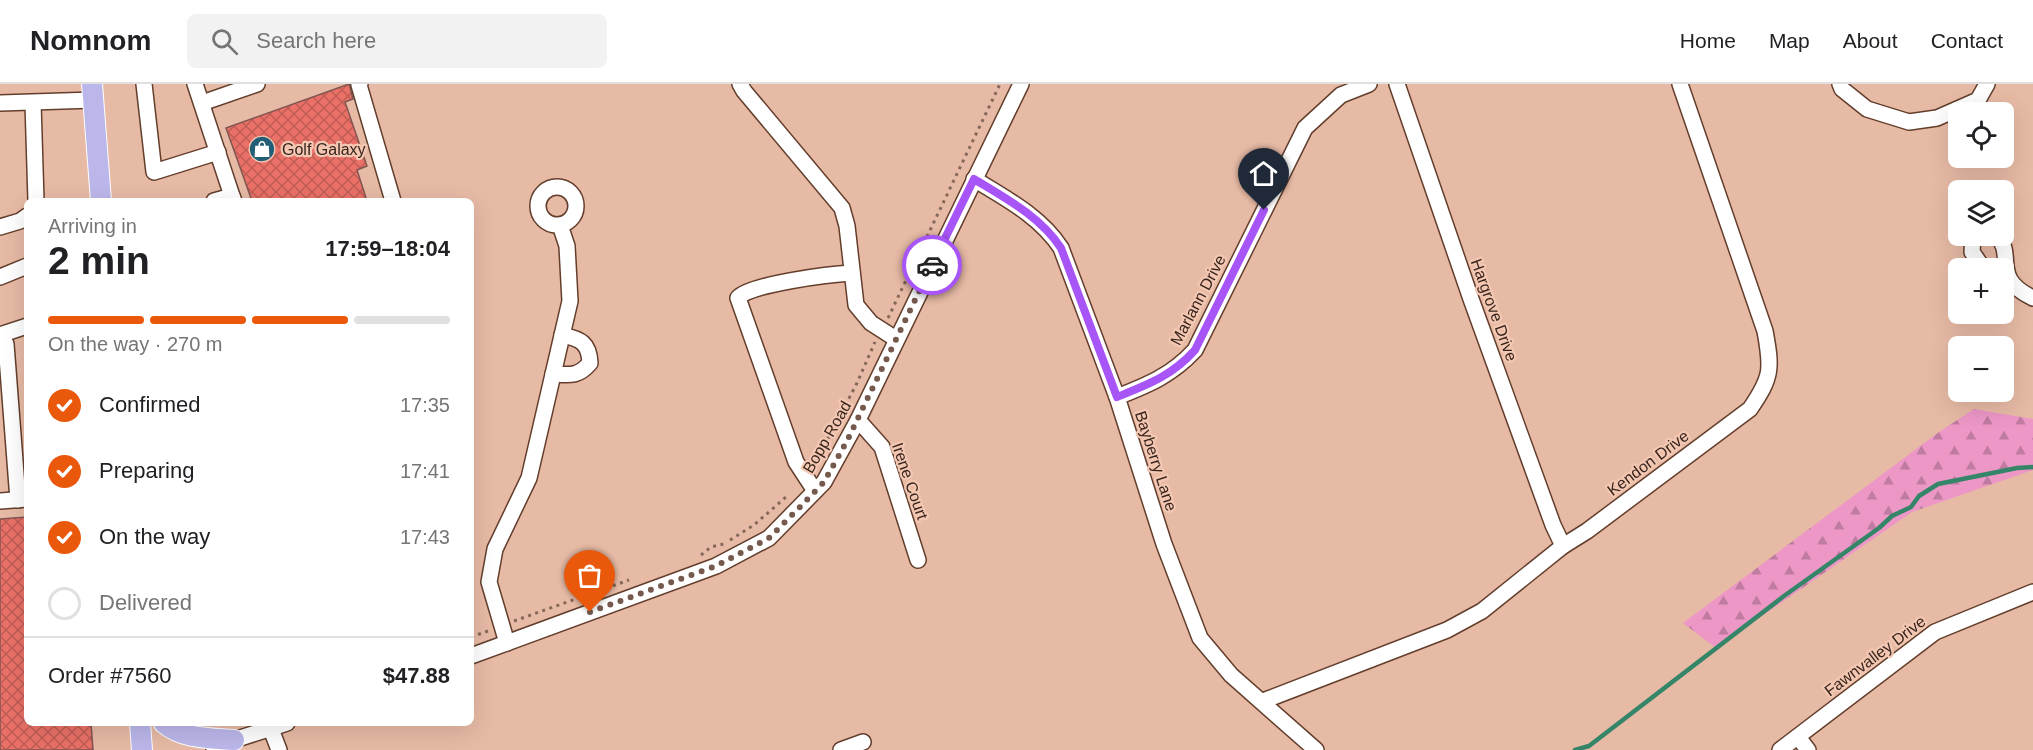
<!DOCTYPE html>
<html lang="en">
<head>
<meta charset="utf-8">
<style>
	:root { --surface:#fff; --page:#f2f2f2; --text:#202124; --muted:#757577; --line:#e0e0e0; --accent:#ea580c }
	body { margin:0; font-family:Helvetica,sans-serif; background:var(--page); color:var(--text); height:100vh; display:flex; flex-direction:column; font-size:22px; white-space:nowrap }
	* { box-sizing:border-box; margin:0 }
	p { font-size:20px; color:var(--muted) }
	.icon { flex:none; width:33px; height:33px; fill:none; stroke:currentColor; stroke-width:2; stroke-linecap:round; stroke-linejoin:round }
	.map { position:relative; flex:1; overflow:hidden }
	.details { position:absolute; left:24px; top:114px; width:450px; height:528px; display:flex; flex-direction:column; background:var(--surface); border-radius:9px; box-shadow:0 6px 24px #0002 }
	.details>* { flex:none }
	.fabs { position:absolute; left:1948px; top:18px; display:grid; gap:12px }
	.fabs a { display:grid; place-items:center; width:66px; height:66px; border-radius:9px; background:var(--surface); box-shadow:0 6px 24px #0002; font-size:30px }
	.pin { position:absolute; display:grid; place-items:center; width:51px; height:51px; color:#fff; margin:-62px -26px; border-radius:50% 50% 50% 0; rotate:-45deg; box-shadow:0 0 6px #0007 }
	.pin .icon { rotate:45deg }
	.courier { position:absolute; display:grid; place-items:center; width:60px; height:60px; margin:-30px; border:4px solid #a855f7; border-radius:50%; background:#fff; color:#222; box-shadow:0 2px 8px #0007 }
	.head em { font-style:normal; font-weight:800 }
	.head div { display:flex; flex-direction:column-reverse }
	.head { display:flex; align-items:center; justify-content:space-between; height:102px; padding:0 24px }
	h1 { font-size:39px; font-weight:800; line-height:45px }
	.bar { display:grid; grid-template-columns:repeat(4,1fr); gap:9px 6px; align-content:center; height:72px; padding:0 24px }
	.bar i { height:8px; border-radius:4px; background:var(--line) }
	.bar .selected { background:var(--accent) }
	.bar p { grid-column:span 4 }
	.line { display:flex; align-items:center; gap:15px; padding:0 24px; border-top:2px solid var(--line) }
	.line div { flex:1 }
	ol { padding:0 24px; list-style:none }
	li { display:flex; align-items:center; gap:18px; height:66px }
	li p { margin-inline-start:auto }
	li .icon { padding:6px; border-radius:50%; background:var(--accent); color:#fff; stroke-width:4 }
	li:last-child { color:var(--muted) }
	li i { width:33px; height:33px; border:3px solid var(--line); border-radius:50% }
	header { display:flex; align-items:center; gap:36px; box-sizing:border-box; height:84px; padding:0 30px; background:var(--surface); border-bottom:2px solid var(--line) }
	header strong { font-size:28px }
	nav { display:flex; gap:33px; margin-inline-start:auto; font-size:21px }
	.search { width:420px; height:54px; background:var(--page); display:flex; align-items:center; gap:15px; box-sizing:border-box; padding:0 21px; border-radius:9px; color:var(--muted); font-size:22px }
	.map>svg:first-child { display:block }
	.forest { fill:url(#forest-firs) }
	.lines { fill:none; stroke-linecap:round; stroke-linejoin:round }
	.stream { stroke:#358568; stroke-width:4.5 }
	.building { fill:url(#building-cross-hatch); stroke:#815551; stroke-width:1.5 }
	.minor-casing { stroke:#633e2c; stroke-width:18 }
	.major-casing { stroke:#fff; stroke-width:22 }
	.path { stroke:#86685a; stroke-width:3; stroke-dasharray:3 4.5; stroke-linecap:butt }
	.minor { stroke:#fff; stroke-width:15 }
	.major { stroke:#bbb7ea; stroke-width:20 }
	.done { stroke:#75594d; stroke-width:6; stroke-dasharray:0 10.8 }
	.route { stroke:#a855f7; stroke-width:8 }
	.labels { text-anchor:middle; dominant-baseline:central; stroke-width:4.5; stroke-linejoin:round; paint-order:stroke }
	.poi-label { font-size:16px; fill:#37251d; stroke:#f4c7b2; text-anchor:start }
	.street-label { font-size:16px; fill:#37251d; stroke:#f4c7b2 }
</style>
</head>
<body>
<header>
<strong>Nomnom</strong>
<div class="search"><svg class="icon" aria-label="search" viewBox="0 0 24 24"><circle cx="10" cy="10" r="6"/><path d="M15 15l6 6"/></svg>Search here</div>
<nav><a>Home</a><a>Map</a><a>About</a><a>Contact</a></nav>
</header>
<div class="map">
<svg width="2033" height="666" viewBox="0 0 2033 666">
	<defs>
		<pattern id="forest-firs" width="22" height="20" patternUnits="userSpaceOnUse" patternTransform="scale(1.5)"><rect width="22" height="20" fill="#ec97c6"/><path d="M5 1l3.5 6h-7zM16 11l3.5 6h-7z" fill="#c07ba0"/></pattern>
		<pattern id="building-cross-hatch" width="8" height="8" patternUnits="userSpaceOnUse" patternTransform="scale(1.5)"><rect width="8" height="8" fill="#eb7168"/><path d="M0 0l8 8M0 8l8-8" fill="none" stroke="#bf5d55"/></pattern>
	</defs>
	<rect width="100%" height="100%" fill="#e7baa5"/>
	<polygon class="forest" points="1974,325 2033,335 2033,386 1912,428 1716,564 1683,539 1939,348"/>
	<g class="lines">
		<polyline class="stream" points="1575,666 1589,662 1784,512 1879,444 1892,432 1911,423 1919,412 1938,400 2017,384 2033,383"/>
	</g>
	<g class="building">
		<polygon points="349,0 353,15 345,18 367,82 357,86 367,117 252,117 226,44"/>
		<polygon points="27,433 27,639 91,639 93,666 0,666 0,435"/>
	</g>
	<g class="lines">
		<g class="minor-casing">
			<g id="minor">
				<polyline points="144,0 154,88 218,68"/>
				<polyline points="195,0 232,112"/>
				<polyline points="360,0 359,1 393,117"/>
				<polyline points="740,0 744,7 842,124 847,142 856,221 871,239 896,255"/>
				<polyline points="1397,0 1471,215 1553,441 1563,462"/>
				<polyline points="1840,0 1842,5 1867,25 1909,38 1937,34 1978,16 1987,0"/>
				<polyline points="0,19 94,16"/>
				<polyline points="33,19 36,117"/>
				<polyline points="202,19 257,0"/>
				<path d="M974,95C1005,114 1040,132 1061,164L1117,313L1164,460L1200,554L1231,591L1316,666"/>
				<circle cx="557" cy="122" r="19"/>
				<polyline points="214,117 232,112 234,117"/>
				<polyline points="0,143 20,137 27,132"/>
				<polyline points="1977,152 1973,153 1972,168 1983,184"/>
				<path d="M1997,152C2016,171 1990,194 2033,214"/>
				<polyline points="0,193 27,182"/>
				<polyline points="0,251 27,242"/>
				<polyline points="0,253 6,260 18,416"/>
				<path d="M553,290C570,291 578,293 590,279C589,259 581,255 562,251"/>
				<path d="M1117,313C1148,301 1172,291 1195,266L1305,44L1341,11L1369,0"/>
				<polyline points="858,336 882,363 918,476"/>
				<path d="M815,407L796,378L738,214C750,200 831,190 852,189"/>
				<polyline points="0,417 27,415"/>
				<polyline points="507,559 489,498 495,465 529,394 570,217 567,162 560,141"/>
				<polyline points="471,572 716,482 769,454 824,398 858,336 1021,0"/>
				<path d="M1263,617L1447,546L1482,527L1563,462L1587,447L1750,325C1772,293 1772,285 1765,247L1680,0"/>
				<polyline points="271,645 279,666"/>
				<polyline points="1798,653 1808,666"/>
				<polyline points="214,666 234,656 287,639"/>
				<polyline points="841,666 863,658"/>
				<polyline points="1780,666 1935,548 2033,508"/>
			</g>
		</g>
		<g class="major-casing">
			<g id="major">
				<polyline points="92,0 101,117"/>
				<polyline points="140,639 142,666"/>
				<path d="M164,639C183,655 210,654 234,656"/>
			</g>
		</g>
		<g class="path">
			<polyline points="888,234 1000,0"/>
			<polyline points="814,381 857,299 875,258"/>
			<polyline points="730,456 754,441 786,413"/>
			<polyline points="701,471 711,463 724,460"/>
			<polyline points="514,537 629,496"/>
			<polyline points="471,553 488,547"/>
		</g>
		<use href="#minor" class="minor"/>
		<use href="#major" class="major"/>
	</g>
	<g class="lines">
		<polyline class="done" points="590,528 716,482 769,454 800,423 824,398 847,357 932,181"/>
		<path class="route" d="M932,181L974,95C1005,114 1040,132 1061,164L1117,313C1147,301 1172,292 1195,266L1264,126"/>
	</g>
	<defs>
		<g id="shop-disc" transform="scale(1.35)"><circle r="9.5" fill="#225f76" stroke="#f4c7b2"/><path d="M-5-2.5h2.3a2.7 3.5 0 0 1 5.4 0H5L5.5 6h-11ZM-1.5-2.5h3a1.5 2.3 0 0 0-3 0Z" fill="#fff"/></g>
	</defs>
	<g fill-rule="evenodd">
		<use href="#shop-disc" x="262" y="65"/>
	</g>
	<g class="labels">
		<g class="poi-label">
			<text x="282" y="65">Golf Galaxy</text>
		</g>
		<g class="street-label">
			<text transform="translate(1198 216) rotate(-62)">Marlann Drive</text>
			<text transform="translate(1494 226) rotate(70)">Hargrove Drive</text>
			<text transform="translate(827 353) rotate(-60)">Bopp Road</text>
			<text transform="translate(1156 377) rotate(72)">Bayberry Lane</text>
			<text transform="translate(1648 379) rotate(-37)">Kendon Drive</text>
			<text transform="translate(910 397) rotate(71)">Irene Court</text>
			<text transform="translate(1875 572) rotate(-37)">Fawnvalley Drive</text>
		</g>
	</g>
</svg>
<div class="fabs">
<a><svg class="icon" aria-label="locate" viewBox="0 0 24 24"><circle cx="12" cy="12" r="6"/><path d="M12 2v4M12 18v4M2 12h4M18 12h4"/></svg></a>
<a><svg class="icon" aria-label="layers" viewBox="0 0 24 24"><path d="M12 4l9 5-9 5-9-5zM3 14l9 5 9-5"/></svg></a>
<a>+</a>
<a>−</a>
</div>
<div class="pin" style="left:590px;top:528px;background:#ea580c"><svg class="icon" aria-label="bag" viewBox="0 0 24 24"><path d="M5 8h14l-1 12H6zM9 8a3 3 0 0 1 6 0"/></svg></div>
<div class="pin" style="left:1264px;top:126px;background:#1f2937"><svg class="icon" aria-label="home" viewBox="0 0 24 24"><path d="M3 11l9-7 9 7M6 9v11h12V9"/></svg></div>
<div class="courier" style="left:932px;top:181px"><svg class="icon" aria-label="car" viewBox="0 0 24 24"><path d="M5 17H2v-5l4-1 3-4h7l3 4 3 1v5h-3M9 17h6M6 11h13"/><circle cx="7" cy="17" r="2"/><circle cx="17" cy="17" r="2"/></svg></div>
<section class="details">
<div class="head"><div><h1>2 min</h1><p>Arriving in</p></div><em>17:59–18:04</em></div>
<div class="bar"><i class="selected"></i><i class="selected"></i><i class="selected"></i><i></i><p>On the way · 270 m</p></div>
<ol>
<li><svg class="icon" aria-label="check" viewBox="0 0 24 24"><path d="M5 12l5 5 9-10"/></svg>Confirmed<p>17:35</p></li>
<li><svg class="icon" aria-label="check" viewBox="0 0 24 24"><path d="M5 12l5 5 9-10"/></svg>Preparing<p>17:41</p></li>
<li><svg class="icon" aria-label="check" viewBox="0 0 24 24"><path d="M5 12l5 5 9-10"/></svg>On the way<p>17:43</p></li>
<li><i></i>Delivered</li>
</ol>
<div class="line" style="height:78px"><div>Order #7560</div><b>$47.88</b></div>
</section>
</div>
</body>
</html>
